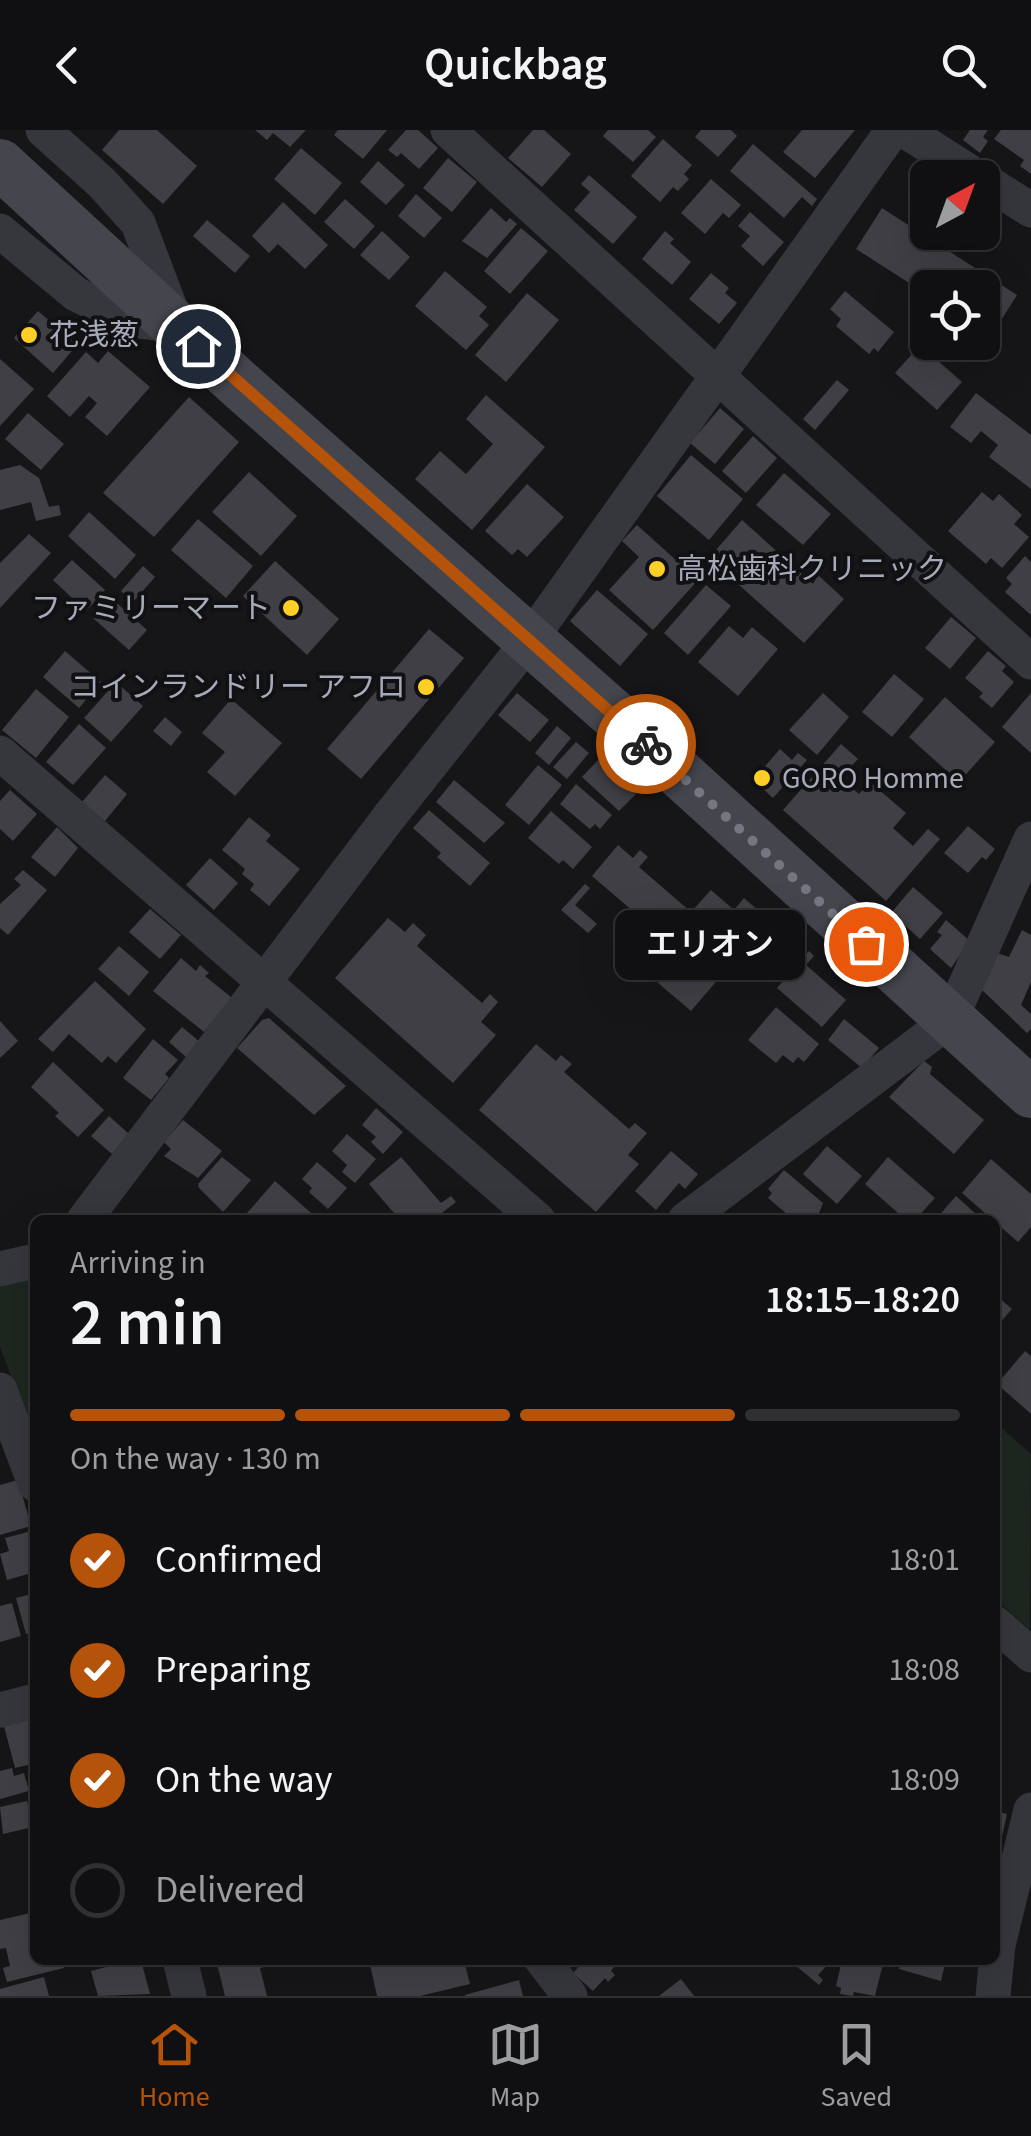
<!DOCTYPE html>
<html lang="en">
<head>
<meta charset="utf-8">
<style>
	:root { --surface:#101012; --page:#1e1e20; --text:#f1f3f6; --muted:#9c9d9f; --line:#303032; --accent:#b45309 }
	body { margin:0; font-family:"Source Sans 3","Noto Sans JP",sans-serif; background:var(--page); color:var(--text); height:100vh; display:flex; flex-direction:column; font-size:38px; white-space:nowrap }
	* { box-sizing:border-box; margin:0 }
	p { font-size:32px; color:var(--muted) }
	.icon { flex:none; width:55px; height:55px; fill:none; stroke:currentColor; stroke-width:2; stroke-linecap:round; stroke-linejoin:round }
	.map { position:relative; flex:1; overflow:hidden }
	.sheet { position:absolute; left:30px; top:1085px; width:970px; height:750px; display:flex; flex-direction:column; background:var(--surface); border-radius:15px; box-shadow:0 10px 40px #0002,0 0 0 2px var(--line) }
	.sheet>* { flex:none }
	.needle { width:65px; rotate:41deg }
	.controls { position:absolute; left:910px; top:30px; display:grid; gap:20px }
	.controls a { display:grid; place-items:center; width:90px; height:90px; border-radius:15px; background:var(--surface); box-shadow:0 10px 40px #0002,0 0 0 2px var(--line); font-size:50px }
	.pin { position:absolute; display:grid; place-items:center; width:85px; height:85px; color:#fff; margin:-42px; border:5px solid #fff; border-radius:50%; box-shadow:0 2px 10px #0007 }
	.courier { position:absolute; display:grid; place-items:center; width:100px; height:100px; margin:-50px; border:8px solid #b45309; border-radius:50%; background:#fff; color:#222; box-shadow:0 2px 12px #0007 }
	.bubble { position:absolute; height:70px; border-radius:15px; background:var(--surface); box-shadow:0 10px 40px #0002,0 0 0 2px var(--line); font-size:32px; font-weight:600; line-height:70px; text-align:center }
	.headline em { font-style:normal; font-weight:600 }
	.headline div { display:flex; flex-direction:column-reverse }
	.headline { display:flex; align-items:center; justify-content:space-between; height:170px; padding:0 40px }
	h1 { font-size:65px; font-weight:600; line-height:75px }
	.bar { display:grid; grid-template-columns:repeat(4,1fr); gap:15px 10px; align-content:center; height:120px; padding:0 40px }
	.bar i { height:12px; border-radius:8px; background:var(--line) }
	.bar .selected { background:var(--accent) }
	.bar p { grid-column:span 4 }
	ol { padding:0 40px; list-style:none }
	li { display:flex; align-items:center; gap:30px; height:110px }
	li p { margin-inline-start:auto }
	li .icon { padding:10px; border-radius:50%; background:var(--accent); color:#fff; stroke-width:4 }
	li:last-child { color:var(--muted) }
	li i { width:55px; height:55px; border:5px solid var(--line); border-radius:50% }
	header { display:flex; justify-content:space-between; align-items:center; height:130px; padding:0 40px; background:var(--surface); font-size:45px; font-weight:600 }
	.tab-bar { display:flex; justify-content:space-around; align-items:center; height:140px; border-top:2px solid var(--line); background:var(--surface); font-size:28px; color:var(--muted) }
	.tab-bar a { display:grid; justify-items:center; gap:5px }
	.tab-bar .selected { color:var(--accent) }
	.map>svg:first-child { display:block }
	.green { fill:#1d261f }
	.building { fill:#403f45 }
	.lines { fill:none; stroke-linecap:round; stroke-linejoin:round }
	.street { stroke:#36363d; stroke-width:35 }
	.secondary { stroke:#44454d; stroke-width:50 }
	.done { stroke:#747681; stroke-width:10; stroke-dasharray:0 18 }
	.route { stroke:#b45309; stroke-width:12 }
	.poi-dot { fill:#ffcf26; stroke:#111013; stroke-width:4 }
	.labels { text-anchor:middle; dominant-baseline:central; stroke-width:8; stroke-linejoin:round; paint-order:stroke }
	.poi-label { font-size:30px; fill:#a6aab9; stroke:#111013; text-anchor:start }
</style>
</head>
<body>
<header><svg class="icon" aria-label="back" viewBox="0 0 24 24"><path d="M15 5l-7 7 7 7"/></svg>Quickbag<svg class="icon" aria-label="search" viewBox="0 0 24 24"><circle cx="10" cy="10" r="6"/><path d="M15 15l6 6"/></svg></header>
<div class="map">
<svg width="1031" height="1866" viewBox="0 0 1031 1866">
	<rect width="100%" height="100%" fill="#161518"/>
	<g class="green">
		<polygon points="31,1144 35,1151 35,1309 0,1217 0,1154"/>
		<polygon points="995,1292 1031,1324 1030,1500 995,1469"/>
	</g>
	<g class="building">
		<polygon points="119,0 157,0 197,36 163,74 102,20"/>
		<polygon points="255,0 306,0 290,17 273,3 267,10"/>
		<polygon points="338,0 387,0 363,29 334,5"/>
		<polygon points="406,0 418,0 438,18 419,39 401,23 397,27 388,20"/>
		<polygon points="533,0 544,0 571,24 542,57 508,28"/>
		<polygon points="608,0 648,0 656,7 633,32 603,6"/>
		<polygon points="701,0 731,0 737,6 718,27 695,7"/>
		<polygon points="802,0 855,0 815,48 783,22"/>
		<polygon points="970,0 988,0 983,7 988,11 980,23 963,10"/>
		<polygon points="1001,0 1031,0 1031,44 1020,36 1024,30 994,9"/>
		<polygon points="663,9 692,35 684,44 689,49 678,61 673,57 660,72 631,46"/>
		<polygon points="753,14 817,69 812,76 802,67 784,88 730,41"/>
		<polygon points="301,18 342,53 315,85 274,49"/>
		<polygon points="448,28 477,52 452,82 423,58"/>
		<polygon points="378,31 405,55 386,75 360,52"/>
		<polygon points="589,45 637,87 613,114 574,80 590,62 581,54"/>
		<polygon points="711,49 741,75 729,88 723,83 705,104 681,83"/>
		<polygon points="416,64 442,88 424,108 398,86"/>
		<polygon points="345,69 375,96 354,119 324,92"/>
		<polygon points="283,72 328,115 305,139 278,114 269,123 252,106"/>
		<polygon points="491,78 506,92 510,88 517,94 487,128 462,111"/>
		<polygon points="882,78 1017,165 991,206 982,200 982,158 928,158 928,165 856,119"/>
		<polygon points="750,82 784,112 763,136 741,116 750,106 738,96"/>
		<polygon points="207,90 250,126 235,143 193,106"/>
		<polygon points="521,98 548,121 510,164 484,141"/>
		<polygon points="382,101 410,127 389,150 360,125"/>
		<polygon points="665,101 674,109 670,113 691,132 672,155 642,129"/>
		<polygon points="445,141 487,177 479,186 489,195 466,220 415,176"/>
		<polygon points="711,143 729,158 725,163 737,173 719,194 689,169"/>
		<polygon points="845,161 894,202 878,222 874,218 869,224 836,196 841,189 830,179"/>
		<polygon points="527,163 559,190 506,252 475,225"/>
		<polygon points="38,181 77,215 53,243 14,208"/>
		<polygon points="920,215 962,252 937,280 895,243"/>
		<polygon points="108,221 150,257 107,306 85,287 97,273 89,266 70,287 47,266 86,222 98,233"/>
		<polygon points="0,229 34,259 0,296"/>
		<polygon points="837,250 849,260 815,300 803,289"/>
		<polygon points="976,263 1031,305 1031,359 989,327 998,315 981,301 971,313 950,297"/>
		<polygon points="486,265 545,317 472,400 415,349 440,321 466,344 493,314 466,289"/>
		<polygon points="189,267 239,312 154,407 103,363"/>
		<polygon points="720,278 744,299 715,334 690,313"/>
		<polygon points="28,283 64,314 41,340 5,309"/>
		<polygon points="753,306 777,328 746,363 722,341"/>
		<polygon points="691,325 743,369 709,410 657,366"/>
		<polygon points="20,335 39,348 49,377 59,375 61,385 36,391 31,372 0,380 0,340"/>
		<polygon points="249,342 297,386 261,426 212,382"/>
		<polygon points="784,343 831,384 803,415 756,375"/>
		<polygon points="527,354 564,387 527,427 518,419 512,425 485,401"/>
		<polygon points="982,362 993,371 999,364 1022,385 1014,394 1029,407 1002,438 991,428 986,434 948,401"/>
		<polygon points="89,382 136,425 115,449 68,406"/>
		<polygon points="198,389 253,436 226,468 171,420"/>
		<polygon points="742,390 813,454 818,445 844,469 804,513 709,428"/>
		<polygon points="637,395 698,450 653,500 609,460 639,427 622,411"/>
		<polygon points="29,404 51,423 0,478 0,433"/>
		<polygon points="1025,426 1031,432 1031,485 1005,462 1012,454 1006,448"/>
		<polygon points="72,430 105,460 86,481 53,450"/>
		<polygon points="275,431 339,489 307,525 243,466"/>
		<polygon points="143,436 155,447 133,472 121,461"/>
		<polygon points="706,455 731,476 688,525 664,503"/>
		<polygon points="597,460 648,504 620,536 570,491"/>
		<polygon points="111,468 147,500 129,520 93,488"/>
		<polygon points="951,487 976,508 950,539 925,518"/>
		<polygon points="729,496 743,508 752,497 778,519 738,566 698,532"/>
		<polygon points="429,499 464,528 361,649 327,619"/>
		<polygon points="65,521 101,552 79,578 43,547"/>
		<polygon points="988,521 1006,536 1002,541 1014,552 992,578 979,567 983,563 965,548"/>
		<polygon points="894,544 924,569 892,607 862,582"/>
		<polygon points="116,552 143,576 111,612 84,588"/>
		<polygon points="36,559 69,587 36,628 2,600"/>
		<polygon points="517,563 549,590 530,612 498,585"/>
		<polygon points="823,563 849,587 817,625 789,600"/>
		<polygon points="1031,563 1031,623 1002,597"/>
		<polygon points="945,567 995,612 959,652 909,607"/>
		<polygon points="231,569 282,613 235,666 207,642 225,622 202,603"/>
		<polygon points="165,587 182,602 171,616 153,601"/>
		<polygon points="79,594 106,618 73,655 46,632"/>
		<polygon points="557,596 571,608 549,635 535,623"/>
		<polygon points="576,612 589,623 567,649 553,637"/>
		<polygon points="841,614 858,629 840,648 859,664 870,652 906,683 893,698 913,716 928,699 940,709 886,771 783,680"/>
		<polygon points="780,619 792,630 798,623 807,630 773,668 753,650"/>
		<polygon points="598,630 636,664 619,681 582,647"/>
		<polygon points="538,635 562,655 529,695 505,675"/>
		<polygon points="105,645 127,664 105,691 82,672"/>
		<polygon points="454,650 505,693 484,713 436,672"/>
		<polygon points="576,654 612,685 600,699 595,694 590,699 560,674"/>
		<polygon points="10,660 37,684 13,711 0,699 0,671"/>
		<polygon points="429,680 490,733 470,756 437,727 441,723 413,698"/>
		<polygon points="551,681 592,717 573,739 563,730 559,734 528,708"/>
		<polygon points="249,687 271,705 266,711 300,739 269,776 250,760 254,754 242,744 245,739 222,720"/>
		<polygon points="968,696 995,719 986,730 982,727 968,743 944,723"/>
		<polygon points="57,697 78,718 55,747 31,727"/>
		<polygon points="618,715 633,728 640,720 648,727 639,737 691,782 711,760 734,780 744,768 769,790 691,881 658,853 683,824 592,746"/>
		<polygon points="210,728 238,753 214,780 186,755"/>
		<polygon points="23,740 47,760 8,805 0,798 0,774 21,755 14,749"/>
		<polygon points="585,754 590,758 575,775 597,794 588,803 561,780"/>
		<polygon points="913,757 943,783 920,809 891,783"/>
		<polygon points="150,779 181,805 160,829 129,802"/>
		<polygon points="388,788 405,802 413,793 426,805 417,816 482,873 490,864 498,872 481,892 496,905 453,953 335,848"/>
		<polygon points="946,790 970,811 951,838 930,819 942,805 937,802"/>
		<polygon points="1022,800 1031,805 1031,852 1021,875 1031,884 1031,899 1027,903 981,859 997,823 1009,827"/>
		<polygon points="119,816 149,842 129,866 98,839"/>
		<polygon points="809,821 814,826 806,835 846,870 822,897 777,858"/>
		<polygon points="181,828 196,841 200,835 209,843 205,846 232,868 204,902 153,861"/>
		<polygon points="95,851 146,899 116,933 108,926 102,933 69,904 53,922 38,909"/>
		<polygon points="776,877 819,914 804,932 798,927 793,933 783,925 776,933 748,910"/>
		<polygon points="269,888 346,956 314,985 237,918 262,890"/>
		<polygon points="844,889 879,918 862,938 828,910"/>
		<polygon points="0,891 18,911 0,928"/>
		<polygon points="182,897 200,912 186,927 169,912"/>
		<polygon points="153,909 178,930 165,944 169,948 151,970 123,948"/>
		<polygon points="536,914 556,931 561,925 572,934 564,942 629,999 635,993 647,1003 628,1025 639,1034 596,1082 479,980"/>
		<polygon points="924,931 932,937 930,944 984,990 954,1024 889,967"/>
		<polygon points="53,932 104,980 78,1007 55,986 59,983 31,957"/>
		<polygon points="376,978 403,1002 383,1024 371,1012 376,1007 362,995"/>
		<polygon points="109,986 129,1004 112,1024 91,1006"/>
		<polygon points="183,990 222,1021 198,1048 164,1026 171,1019 164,1012"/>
		<polygon points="347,1004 376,1029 355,1053 342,1042 347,1035 332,1021"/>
		<polygon points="827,1016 862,1046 837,1074 803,1044"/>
		<polygon points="671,1021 698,1044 685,1059 679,1053 656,1080 635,1061"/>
		<polygon points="222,1027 251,1050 223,1082 199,1058 198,1054"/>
		<polygon points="401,1027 441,1073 451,1066 456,1072 433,1090 400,1090 369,1054"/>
		<polygon points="888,1027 935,1068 915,1090 906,1090 865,1054"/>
		<polygon points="991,1029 1031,1064 1031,1097 1018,1112 962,1063"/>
		<polygon points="317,1032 347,1058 328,1079 309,1062 312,1058 302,1049"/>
		<polygon points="784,1040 823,1073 818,1086 814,1083 808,1090 794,1090 768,1068 772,1063 768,1059"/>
		<polygon points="275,1051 311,1083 305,1090 241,1090"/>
		<polygon points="956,1066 977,1085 973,1090 935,1090"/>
		<polygon points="997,1166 1012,1179 995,1198 995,1169"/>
		<polygon points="1025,1221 1031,1226 1031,1284 997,1254"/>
		<polygon points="18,1350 31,1396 0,1405 0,1355"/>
		<polygon points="35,1400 35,1442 7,1450 0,1424 9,1421 5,1408"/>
		<polygon points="35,1463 35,1501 26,1504 16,1468"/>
		<polygon points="12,1473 21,1506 0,1512 0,1476"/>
		<polygon points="34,1588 35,1639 30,1640 28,1635 15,1638 4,1596"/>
		<polygon points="12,1638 14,1646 24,1643 29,1661 0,1669 0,1641"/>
		<polygon points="27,1671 33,1697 3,1704 0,1677"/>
		<polygon points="995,1681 1007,1684 1000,1715 995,1714"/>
		<polygon points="35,1782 35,1830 62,1830 64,1838 7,1852 3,1838 10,1836 6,1818 0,1819 0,1790"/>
		<polygon points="132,1830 141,1830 150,1864 98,1866 91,1841"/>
		<polygon points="216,1830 287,1830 287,1831 260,1838 267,1866 225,1866"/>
		<polygon points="369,1830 464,1830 470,1854 420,1866 377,1866"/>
		<polygon points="585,1830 611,1830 616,1834 611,1841 615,1845 608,1852 605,1848 593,1861 573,1843"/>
		<polygon points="789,1830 832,1830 818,1845 823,1850 819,1855"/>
		<polygon points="842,1830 884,1830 875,1866 854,1862 853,1866 840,1864 841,1858 836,1856"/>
		<polygon points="901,1830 946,1830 941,1851 899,1839"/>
		<polygon points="44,1847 49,1866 0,1866 0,1859"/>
		<polygon points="681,1849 694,1866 659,1866"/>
		<polygon points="519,1850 523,1866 465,1866 465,1865"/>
	</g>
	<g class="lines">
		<g class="street">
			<polyline points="448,0 1031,532"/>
			<polyline points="904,0 979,48"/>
			<polyline points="982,49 1031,80"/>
			<polyline points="0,101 76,164 125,189 177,196 138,93 102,53 43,0"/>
			<polyline points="0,623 538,1090"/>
			<polyline points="84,1090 389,687 528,512 893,0"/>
			<polyline points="685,1090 950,890 1031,709"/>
			<polyline points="0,1139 35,1131"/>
			<polyline points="0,1260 35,1354"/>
			<polyline points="995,1493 1031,1525"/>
			<polyline points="0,1580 35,1571"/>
			<polyline points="180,1830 189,1866"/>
			<polyline points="542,1830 570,1866"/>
			<polyline points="993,1866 998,1815 1031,1680"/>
		</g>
		<polyline class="secondary" points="0,34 239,254 645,612 1031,963"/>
	</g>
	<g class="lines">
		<polyline class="done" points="646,614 866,814"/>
		<polyline class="route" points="198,216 646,614"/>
	</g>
	<g class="poi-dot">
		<circle cx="29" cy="205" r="10"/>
		<circle cx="657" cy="439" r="10"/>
		<circle cx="291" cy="478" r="10"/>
		<circle cx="426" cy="557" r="10"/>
		<circle cx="762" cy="648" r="10"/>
	</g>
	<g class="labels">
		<g class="poi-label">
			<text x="49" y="205">花浅葱</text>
			<text x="677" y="439">高松歯科クリニック</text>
			<text x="271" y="478" text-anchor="end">ファミリーマート</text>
			<text x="406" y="557" text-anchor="end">コインランドリー アフロ</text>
			<text x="782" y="648">GORO Homme</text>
		</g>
	</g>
</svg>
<div class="controls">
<a><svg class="needle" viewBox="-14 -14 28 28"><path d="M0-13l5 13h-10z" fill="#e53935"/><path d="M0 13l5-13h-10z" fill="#9c9d9f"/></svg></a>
<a><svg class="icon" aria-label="locate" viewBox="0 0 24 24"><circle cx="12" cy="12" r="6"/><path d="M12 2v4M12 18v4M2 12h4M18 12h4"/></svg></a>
</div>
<div class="pin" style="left:866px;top:814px;background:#ea580c"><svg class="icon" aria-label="bag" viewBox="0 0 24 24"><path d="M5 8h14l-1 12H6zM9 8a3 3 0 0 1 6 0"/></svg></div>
<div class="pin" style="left:198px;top:216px;background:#1f2937"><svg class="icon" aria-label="home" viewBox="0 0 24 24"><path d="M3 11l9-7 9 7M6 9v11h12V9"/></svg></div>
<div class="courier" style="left:646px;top:614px"><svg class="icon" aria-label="bike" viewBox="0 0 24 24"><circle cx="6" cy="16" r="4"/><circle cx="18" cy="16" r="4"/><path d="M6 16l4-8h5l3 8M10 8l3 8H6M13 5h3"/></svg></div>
<div class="bubble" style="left:615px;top:780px;width:190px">エリオン</div>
<section class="sheet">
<div class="headline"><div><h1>2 min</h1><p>Arriving in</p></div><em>18:15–18:20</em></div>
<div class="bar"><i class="selected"></i><i class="selected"></i><i class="selected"></i><i></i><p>On the way · 130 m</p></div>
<ol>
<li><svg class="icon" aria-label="check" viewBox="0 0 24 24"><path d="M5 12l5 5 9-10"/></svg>Confirmed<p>18:01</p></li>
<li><svg class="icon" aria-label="check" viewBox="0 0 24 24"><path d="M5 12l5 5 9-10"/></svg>Preparing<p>18:08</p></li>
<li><svg class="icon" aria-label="check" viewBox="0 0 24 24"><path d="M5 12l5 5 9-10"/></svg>On the way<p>18:09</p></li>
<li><i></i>Delivered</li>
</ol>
</section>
</div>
<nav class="tab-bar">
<a class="selected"><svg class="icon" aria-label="home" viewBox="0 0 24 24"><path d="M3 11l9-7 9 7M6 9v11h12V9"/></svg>Home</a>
<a><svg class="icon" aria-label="map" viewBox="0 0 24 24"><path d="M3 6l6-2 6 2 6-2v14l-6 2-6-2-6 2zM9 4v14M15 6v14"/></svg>Map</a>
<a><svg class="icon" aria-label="saved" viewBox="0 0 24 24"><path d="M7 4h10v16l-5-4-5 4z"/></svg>Saved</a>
</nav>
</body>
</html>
